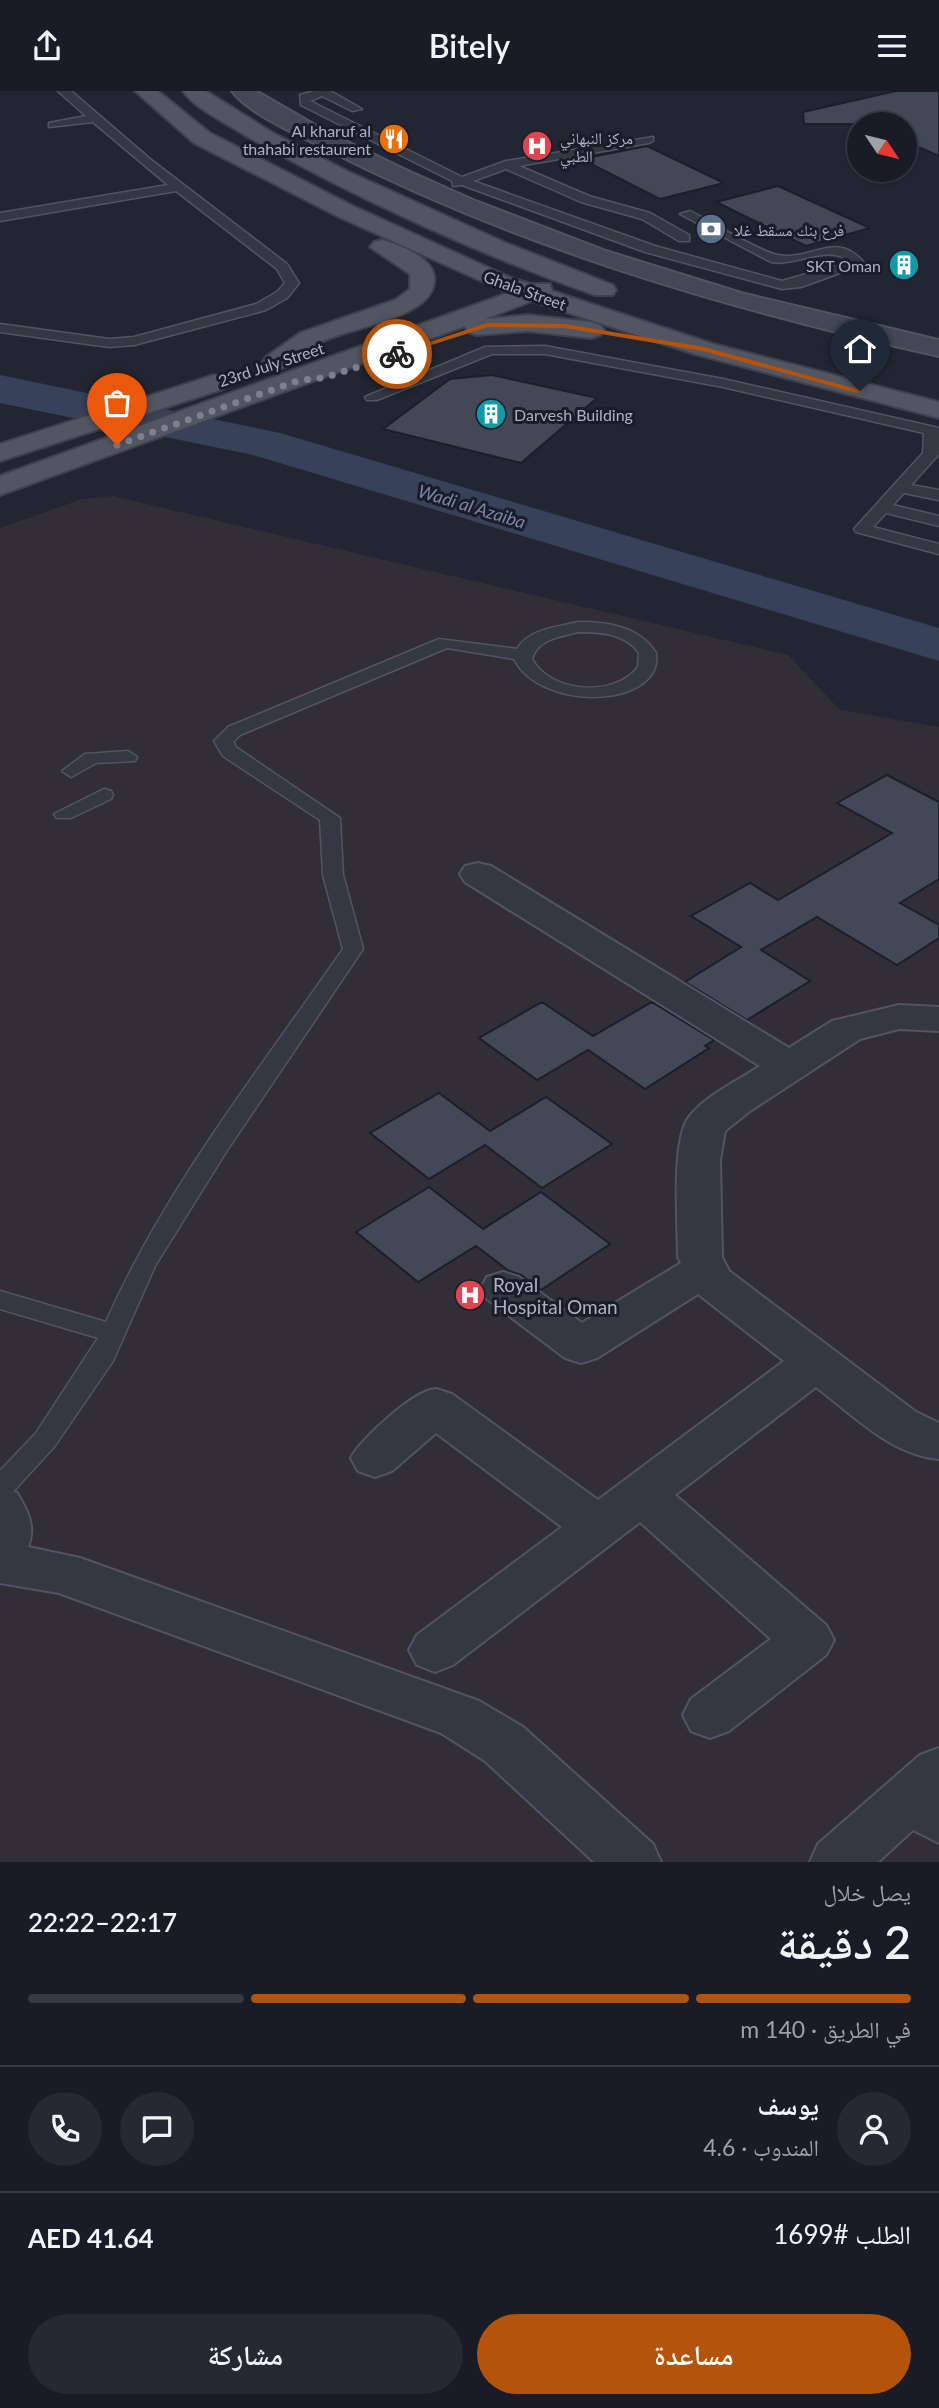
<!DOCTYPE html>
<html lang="ar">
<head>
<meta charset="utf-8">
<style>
	:root { --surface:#191c26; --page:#262932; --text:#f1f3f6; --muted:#9fa1a7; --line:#373a43; --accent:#b45309 }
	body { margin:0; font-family:Lato,"Noto Naskh Arabic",sans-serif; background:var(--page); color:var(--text); direction:rtl; height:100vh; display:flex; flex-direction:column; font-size:26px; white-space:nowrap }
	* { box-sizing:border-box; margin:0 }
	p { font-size:23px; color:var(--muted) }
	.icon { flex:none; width:38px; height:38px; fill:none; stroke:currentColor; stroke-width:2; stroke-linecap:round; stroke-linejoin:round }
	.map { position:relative; height:1771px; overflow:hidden; direction:ltr }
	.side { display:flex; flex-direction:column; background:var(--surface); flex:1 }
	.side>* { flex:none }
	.needle { width:46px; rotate:125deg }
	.buttons { position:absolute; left:847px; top:21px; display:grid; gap:14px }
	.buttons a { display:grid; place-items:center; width:70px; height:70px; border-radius:50%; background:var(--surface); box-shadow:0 2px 5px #0004,0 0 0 2px var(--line); font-size:35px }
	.pin { position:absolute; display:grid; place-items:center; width:60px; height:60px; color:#fff; margin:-72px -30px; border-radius:50% 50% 50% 0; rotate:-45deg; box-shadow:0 0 7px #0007 }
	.pin .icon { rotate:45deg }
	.courier { position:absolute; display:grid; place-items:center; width:70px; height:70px; margin:-35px; border:5px solid #b45309; border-radius:50%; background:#fff; color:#222; box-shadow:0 2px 9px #0007 }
	.summary em { font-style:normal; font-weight:600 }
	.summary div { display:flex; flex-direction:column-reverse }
	.summary { display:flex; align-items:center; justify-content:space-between; height:119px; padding:0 28px }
	h1 { font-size:46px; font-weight:600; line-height:52px }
	.bar { display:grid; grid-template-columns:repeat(4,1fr); gap:10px 7px; align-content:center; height:84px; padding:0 28px }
	.bar i { height:9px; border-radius:5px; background:var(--line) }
	.bar .selected { background:var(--accent) }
	.bar p { grid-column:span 4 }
	.line { display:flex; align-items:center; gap:18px; padding:0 28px; border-top:2px solid var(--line) }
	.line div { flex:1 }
	.round { display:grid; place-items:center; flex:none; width:74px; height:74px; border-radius:37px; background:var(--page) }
	.action { display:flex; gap:14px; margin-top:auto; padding:14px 28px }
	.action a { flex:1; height:80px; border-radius:42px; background:var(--accent); color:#fff; font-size:28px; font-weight:600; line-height:80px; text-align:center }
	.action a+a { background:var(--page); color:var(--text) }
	header { display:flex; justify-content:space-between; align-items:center; height:91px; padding:0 28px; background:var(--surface); font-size:32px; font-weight:600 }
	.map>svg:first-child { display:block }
	.medical { fill:#312e38 }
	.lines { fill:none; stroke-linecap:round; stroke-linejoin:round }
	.river { fill:#38415a; fill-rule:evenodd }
	.building { fill:#434857; stroke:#1c1f2a; stroke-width:2 }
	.lane-casing { stroke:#525561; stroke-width:3 }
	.street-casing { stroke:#525561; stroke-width:4 }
	.secondary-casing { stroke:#525561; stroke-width:4 }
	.primary-casing { stroke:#3e414d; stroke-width:4 }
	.lane { fill:#343843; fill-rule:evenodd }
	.street { fill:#343843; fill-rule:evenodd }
	.secondary { fill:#434756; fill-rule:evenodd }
	.primary { fill:#525663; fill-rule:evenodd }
	.route { fill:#b45309 }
	.done { stroke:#7d818e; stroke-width:7; stroke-dasharray:0 12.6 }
	.labels { text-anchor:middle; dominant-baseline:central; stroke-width:6; stroke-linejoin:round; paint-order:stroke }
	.far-poi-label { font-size:16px; fill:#aeb2c0; stroke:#1a1d28; text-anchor:start }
	.far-street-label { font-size:16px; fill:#aeb2c0; stroke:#1a1d28 }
	.far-water-label { font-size:18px; font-style:italic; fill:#7a86a5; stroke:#1a1d28 }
	.poi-label { font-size:19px; fill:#aeb2c0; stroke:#1a1d28; text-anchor:start }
</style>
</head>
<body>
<header><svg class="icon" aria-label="menu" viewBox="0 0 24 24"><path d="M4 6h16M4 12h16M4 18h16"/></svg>Bitely<svg class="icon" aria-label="share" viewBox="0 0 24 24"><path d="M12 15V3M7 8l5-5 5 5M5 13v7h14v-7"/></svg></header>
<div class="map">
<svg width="939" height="1771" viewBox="0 0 939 1771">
	<rect width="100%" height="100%" fill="#212632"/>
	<polygon class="medical" points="113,405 788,564 840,619 939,636 939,1771 0,1771 0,437 82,408"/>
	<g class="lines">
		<polygon class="river" points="0,284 280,342 939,537 939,570 253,364 0,312"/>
	</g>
	<g class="building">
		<polygon points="896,0 939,0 939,65 905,50 905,33 804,33 803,21"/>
		<polygon points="647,55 724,92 660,108 581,68"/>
		<polygon points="778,95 870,137 806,155 716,111"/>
		<polygon points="492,284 597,307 521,372 383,338 450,288"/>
		<polygon points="887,684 939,711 939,788 900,812 939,834 939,847 897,874 817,826 761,859 810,890 747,929 685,891 741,856 691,825 750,792 778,809 892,742 837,712"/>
		<polygon points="542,911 593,945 652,911 714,949 705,955 709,957 645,998 588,959 537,989 479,947"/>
		<polygon points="439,1002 490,1040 546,1006 612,1053 542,1097 485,1054 429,1088 370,1042"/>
		<polygon points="429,1096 483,1138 541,1101 610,1153 541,1199 521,1184 509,1180 476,1155 418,1191 356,1141"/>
	</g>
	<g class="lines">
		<g class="lane-casing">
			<g id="lane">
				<polygon points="58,0 71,0 150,68 287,173 299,192 287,207 266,219 134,254 109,256 0,241 0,233 109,248 134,246 256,213 277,201 285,192 277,178 176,100 0,130 0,122 168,94 93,31 49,36 49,32 86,25"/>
				<path d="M314,0H330L362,18L352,20L322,5L310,10L462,86L506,70L653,46V50L649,52L519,75L589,105L650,122L689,144V150H679L642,128L581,111L506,78L473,90L655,155L782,190L849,171C830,152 795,176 771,171L680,123L690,120C712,131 758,160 778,164C810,171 837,137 865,173L801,196L782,198L645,161L462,94L453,95L452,90L301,14L300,4Z"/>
				<polygon points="545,255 723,288 939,337 939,363 911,394 939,399 939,409 904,402 893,414 939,425 939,435 886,422 873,436 939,453 939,463 856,441 854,438 923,362 924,342 723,296 545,263 492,263 377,309 367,309 365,306 485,256"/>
				<path d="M578,531C608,531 639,535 656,562C664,617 542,622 514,568L447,557L240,644L233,651L237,657L340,727L343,784L363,858L226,1061L155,1175L113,1270L54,1356L9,1405L0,1408V1380L36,1342L98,1247L0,1218V1200L106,1231C165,1097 260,978 343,858L323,784L320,729L223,665L214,650L228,636L439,548L517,558C528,538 558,536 578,531ZM578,541C600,541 625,542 639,562L638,576C615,607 550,602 532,568C538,548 559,546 578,541Z"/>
				<polygon points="128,660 137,666 135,670 96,672 71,686 62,680 85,663"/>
				<polygon points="104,698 111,700 113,704 111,708 71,727 57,727 54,723"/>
			</g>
		</g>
		<g class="street-casing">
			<g id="street">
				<path d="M478,772L491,775L789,957L832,930L899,914L939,916V940L899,938L860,948L750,1020L725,1040L720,1069L722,1166L729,1180L916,1321L939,1332V1368C891,1364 853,1324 816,1296L675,1404L826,1534L834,1549L826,1564L729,1640L710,1647L691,1640L683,1624L691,1608L771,1548L640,1431L453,1574L435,1581L417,1574L409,1559L417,1544L562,1436L436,1342L392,1380L375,1386L358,1380L351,1367C360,1349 415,1298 436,1298C441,1299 447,1302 452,1303L598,1409L784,1270L698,1203L597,1267L581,1272L565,1267L487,1208L481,1197L487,1186L503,1181L519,1186L582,1232L681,1172L678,1166C678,1135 671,1049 689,1026C706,1004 738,990 760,975L465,791L460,783L465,775Z"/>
				<path d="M0,1397L17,1402C28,1420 36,1436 28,1456L80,1467L479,1610L523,1636L653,1753L661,1771H594L485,1670L441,1642L59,1502L0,1492Z"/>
				<polygon points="939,1657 939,1752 913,1739 878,1771 810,1771 818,1753 920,1664"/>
			</g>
		</g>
		<g class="secondary-casing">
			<path id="secondary" d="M232,0H256L327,41L408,80L473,109L606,160L741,202L939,249V265C726,218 517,156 322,56C298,44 246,21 232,0Z"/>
		</g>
		<g class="primary-casing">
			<g id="primary">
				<polygon points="135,0 158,0 210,42 355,116 511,187 531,193 550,193 552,200 713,253 939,311 939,327 695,263 532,210 485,228 528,224 591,231 600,234 604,239 600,244 591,247 528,240 477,244 468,241 465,235 0,404 0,385 508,202 339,126 194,52"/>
				<path d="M183,0H206L273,42L349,81L506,152L613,194L616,199L613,204H595C478,163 351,105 243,43C225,31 195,18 183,0Z"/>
				<path d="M382,149C398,153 431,166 434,184C441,228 346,236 317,253C299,263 288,283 266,278L262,272L266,266L300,242L395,209L410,198V183L370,156L374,151Z"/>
				<polygon points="214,284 223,286 227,292 223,298 0,370 0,353"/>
			</g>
		</g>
		<use href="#lane" class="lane"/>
		<use href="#street" class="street"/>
		<use href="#secondary" class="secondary"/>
		<use href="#primary" class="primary"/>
	</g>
	<polygon class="route" points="487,232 565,233 704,256 864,300 857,302 703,260 565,237 488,236 400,264 393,263"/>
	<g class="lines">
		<polyline class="done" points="117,354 297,290 327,286 397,263"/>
	</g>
	<defs>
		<g id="restaurant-disc" transform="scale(1.575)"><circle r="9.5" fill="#e8710a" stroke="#1a1d28"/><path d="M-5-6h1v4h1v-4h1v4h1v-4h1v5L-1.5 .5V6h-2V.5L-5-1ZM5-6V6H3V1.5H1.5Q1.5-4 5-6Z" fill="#fff"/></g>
		<g id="hospital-disc" transform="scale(1.575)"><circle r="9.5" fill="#e0444e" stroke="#1a1d28"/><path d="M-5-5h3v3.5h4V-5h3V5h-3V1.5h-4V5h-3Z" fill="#fff"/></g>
		<g id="bank-disc" transform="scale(1.575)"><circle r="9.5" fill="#5c6f8a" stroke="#1a1d28"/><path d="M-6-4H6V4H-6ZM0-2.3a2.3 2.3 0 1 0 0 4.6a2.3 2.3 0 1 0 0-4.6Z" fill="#fff"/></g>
		<g id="building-disc" transform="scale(1.575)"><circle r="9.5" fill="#0f9aa8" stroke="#1a1d28"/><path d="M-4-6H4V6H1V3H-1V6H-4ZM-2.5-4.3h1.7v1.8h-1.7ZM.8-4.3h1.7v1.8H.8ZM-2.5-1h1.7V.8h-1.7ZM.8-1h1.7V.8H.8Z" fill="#fff"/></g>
	</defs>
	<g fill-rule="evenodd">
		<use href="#restaurant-disc" x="394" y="48"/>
		<use href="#hospital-disc" x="537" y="55"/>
		<use href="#bank-disc" x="711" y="138"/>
		<use href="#building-disc" x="904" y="174"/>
		<use href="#building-disc" x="491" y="323"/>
		<use href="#hospital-disc" x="470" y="1204"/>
	</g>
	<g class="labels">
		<g class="far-poi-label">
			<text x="371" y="39" text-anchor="end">Al kharuf al<tspan x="371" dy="18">thahabi restaurent</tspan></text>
			<text x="560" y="46">مركز النبهاني<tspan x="560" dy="18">الطبي</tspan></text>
			<text x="734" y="138">فرع بنك مسقط غلا</text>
			<text x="881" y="174" text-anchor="end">SKT Oman</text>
			<text x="514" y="323">Darvesh Building</text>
		</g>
		<g class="far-street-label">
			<text transform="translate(525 199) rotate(20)">Ghala Street</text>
			<text transform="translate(271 273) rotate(-18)">23rd July Street</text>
		</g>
		<g class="far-water-label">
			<text transform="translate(472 415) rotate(17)">Wadi al Azaiba</text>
		</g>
		<g class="poi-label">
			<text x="493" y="1193">Royal<tspan x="493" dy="22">Hospital Oman</tspan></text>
		</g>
	</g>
</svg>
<div class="buttons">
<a><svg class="needle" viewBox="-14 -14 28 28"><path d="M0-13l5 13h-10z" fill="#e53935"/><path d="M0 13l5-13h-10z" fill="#9fa1a7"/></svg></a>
</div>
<div class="pin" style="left:117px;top:354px;background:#ea580c"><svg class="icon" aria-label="bag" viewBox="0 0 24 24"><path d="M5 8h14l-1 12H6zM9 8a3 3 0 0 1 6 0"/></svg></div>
<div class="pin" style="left:860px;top:300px;background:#1f2937"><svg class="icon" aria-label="home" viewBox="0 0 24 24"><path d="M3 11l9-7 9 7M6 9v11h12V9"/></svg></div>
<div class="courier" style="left:397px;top:263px"><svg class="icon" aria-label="bike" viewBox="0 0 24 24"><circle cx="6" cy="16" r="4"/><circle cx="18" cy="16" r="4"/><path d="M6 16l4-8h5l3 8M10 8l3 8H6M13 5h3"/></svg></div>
</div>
<section class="side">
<div class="summary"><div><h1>2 دقيقة</h1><p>يصل خلال</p></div><em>22:17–22:22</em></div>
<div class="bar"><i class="selected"></i><i class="selected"></i><i class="selected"></i><i></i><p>في الطريق · 140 m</p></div>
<div class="line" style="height:126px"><a class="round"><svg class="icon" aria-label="person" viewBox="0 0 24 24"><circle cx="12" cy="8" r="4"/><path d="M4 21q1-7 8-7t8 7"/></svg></a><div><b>يوسف</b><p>المندوب · 4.6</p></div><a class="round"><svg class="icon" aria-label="chat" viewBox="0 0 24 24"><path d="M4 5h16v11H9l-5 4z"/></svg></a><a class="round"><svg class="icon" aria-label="phone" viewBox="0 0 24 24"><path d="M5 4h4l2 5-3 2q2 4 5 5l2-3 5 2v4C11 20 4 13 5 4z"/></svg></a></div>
<div class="line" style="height:91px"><div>الطلب #1699</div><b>AED 41.64</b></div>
<div class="action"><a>مساعدة</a><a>مشاركة</a></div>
</section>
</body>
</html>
